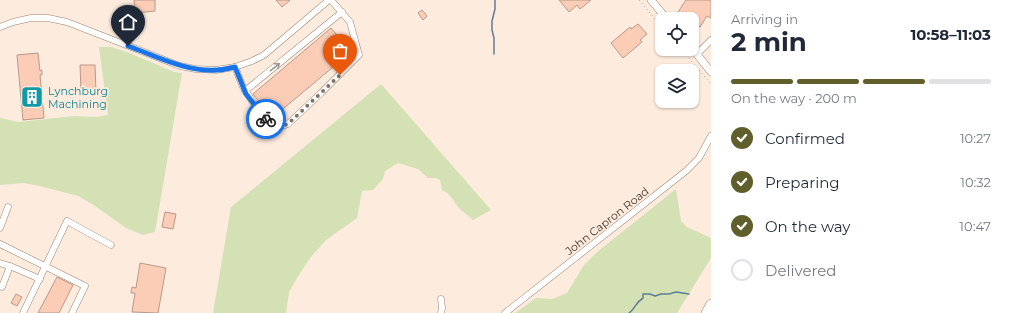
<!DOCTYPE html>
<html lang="en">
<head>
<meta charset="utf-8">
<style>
	:root { --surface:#fff; --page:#f2f2f3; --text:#1f2937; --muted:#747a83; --line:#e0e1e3; --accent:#605f2c }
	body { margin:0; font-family:Montserrat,sans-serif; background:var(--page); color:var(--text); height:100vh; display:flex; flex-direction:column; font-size:15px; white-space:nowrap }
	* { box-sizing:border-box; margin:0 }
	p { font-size:13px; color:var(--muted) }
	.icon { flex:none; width:22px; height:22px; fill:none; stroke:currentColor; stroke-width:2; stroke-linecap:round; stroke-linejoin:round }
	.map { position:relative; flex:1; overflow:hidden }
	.sheet { display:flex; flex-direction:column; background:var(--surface); width:300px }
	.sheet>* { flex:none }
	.tools { position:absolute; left:655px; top:12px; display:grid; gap:8px }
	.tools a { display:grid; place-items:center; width:44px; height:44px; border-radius:8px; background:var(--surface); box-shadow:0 1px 3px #0004; font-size:20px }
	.pin { position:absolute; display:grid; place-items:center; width:34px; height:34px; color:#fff; margin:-41px -17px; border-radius:50% 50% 50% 0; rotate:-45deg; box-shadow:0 0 4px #0007 }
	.pin .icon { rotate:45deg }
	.courier { position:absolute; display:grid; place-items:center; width:40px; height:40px; margin:-20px; border:3px solid #1a73e8; border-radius:50%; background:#fff; color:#222; box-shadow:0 1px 5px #0007 }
	.overview em { font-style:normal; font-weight:700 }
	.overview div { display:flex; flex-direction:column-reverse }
	.overview { display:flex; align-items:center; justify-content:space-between; height:68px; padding:0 20px }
	h1 { font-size:26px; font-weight:700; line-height:30px }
	.bar { display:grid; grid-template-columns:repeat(4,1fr); gap:6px 4px; align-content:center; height:48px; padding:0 20px }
	.bar i { height:5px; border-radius:3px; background:var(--line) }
	.bar .selected { background:var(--accent) }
	.bar p { grid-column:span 4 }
	ol { padding:0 20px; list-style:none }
	li { display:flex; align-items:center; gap:12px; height:44px }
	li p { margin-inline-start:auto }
	li .icon { padding:4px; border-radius:50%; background:var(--accent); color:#fff; stroke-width:4 }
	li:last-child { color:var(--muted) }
	li i { width:22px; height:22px; border:2px solid var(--line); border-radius:50% }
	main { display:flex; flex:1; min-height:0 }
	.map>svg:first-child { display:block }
	.green { fill:#d3e1b4 }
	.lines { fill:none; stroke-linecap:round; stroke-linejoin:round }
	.stream { stroke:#607e96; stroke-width:1.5 }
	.building { fill:#fbcdb7; stroke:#b8998a }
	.minor-casing { stroke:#9d836f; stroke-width:7 }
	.major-casing { stroke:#9d836f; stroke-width:8 }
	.highway-casing { stroke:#9d836f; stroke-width:10 }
	.path { stroke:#ac9d91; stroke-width:1; stroke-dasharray:1 3; stroke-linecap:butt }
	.minor { stroke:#fff; stroke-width:6 }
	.major { stroke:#fff; stroke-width:7 }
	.highway { stroke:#fff; stroke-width:9 }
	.oneway { stroke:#9e9994 }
	.done { stroke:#817369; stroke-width:4; stroke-dasharray:0 7.2 }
	.route { stroke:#1a73e8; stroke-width:5 }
	.labels { text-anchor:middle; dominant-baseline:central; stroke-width:3.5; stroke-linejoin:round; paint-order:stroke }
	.culture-label { font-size:11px; fill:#0d838f; stroke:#fdebde; text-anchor:start }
	.street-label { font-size:11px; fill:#3e332a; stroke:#fdebde }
</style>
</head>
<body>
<main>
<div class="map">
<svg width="711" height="313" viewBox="0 0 711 313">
	<rect width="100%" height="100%" fill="#fdebde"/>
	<g class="green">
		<polygon points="99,47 111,47 127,52 174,72 182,73 155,232 143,235 126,228 92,204 78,196 40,186 24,183 0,185 0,118 18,122 74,116 96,117 108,115"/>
		<path d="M381,84L491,210L473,220C469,216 464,213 460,209C453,202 452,194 442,190L440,180L435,178H428L418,169L398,163L385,171L383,179L373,190L362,191L357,218L326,240L310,258L297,278L289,292L286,313H213L231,207Z"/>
		<polygon points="676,189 681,221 687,227 711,238 711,258 677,313 515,313 536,298 552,299 567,293 584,265 597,252"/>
	</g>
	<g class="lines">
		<g class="stream">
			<polyline points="494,54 494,38 492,30 492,21 495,9 495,0"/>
			<path d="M629,313C636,308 635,303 643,298V294H650L655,296L661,294H669L676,292L689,294"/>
		</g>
	</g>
	<g class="building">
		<polygon points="134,0 155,0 155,11 135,13"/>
		<polygon points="276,0 290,0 282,7"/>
		<polygon points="559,0 591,0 580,9 577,5 569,12"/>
		<polygon points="686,0 711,0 711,18 707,16 700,27 692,22 692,19 688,19 678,12"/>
		<polygon points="422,10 427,16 423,20 418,13"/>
		<polygon points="638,24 647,34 640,40 642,42 623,58 611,43 630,27 631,29"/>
		<polygon points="331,28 351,52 272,118 253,94"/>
		<polygon points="38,53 40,71 42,70 42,75 40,75 44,118 23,120 17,55"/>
		<polygon points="80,65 95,65 96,91 81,91"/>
		<polygon points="165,212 176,214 173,229 162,227"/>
		<polygon points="140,263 166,268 158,313 132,312 135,293 131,293 132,287 136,288"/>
		<polygon points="57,277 73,285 59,313 38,313"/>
		<polygon points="16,294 22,297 17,306 11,303"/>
	</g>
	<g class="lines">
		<g class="minor-casing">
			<g id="minor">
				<polyline points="0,27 13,22 31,18 48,18 67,22 180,66 196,69 216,70 235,67 252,61 264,55 329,0"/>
				<polyline points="697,54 711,40"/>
				<polyline points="235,67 243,87 256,107 269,122 273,124 282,126 288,124 321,93 359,55 350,22 331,0"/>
				<polyline points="245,91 342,12"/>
				<polyline points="0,228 8,207"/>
				<polyline points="0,244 85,286 72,313"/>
				<polyline points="0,263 10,266"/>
				<polyline points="2,287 10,266 40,279"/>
				<polyline points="441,299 442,308 441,313"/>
				<polyline points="23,313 67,221 111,245"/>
				<polyline points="505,313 686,171 699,158 711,136"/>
			</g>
		</g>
		<g class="major-casing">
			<g id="major">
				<polyline points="651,0 667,19"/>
				<polyline points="692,48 711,72"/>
			</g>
		</g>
		<g class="highway-casing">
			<polyline id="highway" points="706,313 711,304"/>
		</g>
		<g class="path">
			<polyline points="639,0 662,27"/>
			<polyline points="681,49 711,84"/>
		</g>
		<use href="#minor" class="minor"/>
		<use href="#major" class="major"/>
		<use href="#highway" class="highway"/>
	</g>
	<defs><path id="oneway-shaft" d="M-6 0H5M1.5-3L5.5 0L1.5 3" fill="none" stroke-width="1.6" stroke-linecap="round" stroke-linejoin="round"/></defs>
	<use class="oneway" href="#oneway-shaft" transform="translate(275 67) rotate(-39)"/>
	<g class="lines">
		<path class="done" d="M266,119C272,125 280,127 288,124L340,75"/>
		<path class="route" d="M128,46C156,56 186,72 217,70C223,70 229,68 235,67L246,94L266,119"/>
	</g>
	<defs>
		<g id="building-square" transform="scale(1.15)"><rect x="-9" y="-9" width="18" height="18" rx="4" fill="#0f9aa8" stroke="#fdebde"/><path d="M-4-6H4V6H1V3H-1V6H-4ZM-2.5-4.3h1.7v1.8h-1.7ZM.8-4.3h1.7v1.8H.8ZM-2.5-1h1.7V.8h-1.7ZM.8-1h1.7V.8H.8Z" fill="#fff"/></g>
	</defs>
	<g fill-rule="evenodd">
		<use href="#building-square" x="32" y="97"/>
	</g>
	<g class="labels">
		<g class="culture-label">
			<text x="48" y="91">Lynchburg<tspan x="48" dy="13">Machining</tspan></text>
		</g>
		<g class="street-label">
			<text transform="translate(607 221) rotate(-38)">John Capron Road</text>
		</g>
	</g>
</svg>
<div class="tools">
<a><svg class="icon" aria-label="locate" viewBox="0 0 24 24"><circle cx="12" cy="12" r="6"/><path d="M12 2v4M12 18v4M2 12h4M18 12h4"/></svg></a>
<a><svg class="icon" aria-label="layers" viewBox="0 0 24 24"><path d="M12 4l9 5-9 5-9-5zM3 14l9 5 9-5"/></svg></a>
</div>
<div class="pin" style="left:340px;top:75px;background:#ea580c"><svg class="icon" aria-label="bag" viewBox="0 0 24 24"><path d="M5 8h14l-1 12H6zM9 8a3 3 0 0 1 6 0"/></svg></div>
<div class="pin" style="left:128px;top:46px;background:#1f2937"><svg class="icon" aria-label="home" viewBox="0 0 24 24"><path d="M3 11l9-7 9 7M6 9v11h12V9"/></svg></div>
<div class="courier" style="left:266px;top:119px"><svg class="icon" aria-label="bike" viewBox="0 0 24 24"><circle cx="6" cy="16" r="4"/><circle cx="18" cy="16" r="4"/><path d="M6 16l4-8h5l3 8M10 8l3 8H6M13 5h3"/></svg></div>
</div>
<section class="sheet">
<div class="overview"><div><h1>2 min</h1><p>Arriving in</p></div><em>10:58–11:03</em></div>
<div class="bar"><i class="selected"></i><i class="selected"></i><i class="selected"></i><i></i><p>On the way · 200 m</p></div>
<ol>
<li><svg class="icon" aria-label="check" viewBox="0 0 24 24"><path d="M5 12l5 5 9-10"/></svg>Confirmed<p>10:27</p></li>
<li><svg class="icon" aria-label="check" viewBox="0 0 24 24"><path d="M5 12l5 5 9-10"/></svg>Preparing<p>10:32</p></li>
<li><svg class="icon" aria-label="check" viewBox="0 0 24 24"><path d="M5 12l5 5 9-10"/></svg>On the way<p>10:47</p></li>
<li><i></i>Delivered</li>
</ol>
</section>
</main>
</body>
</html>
